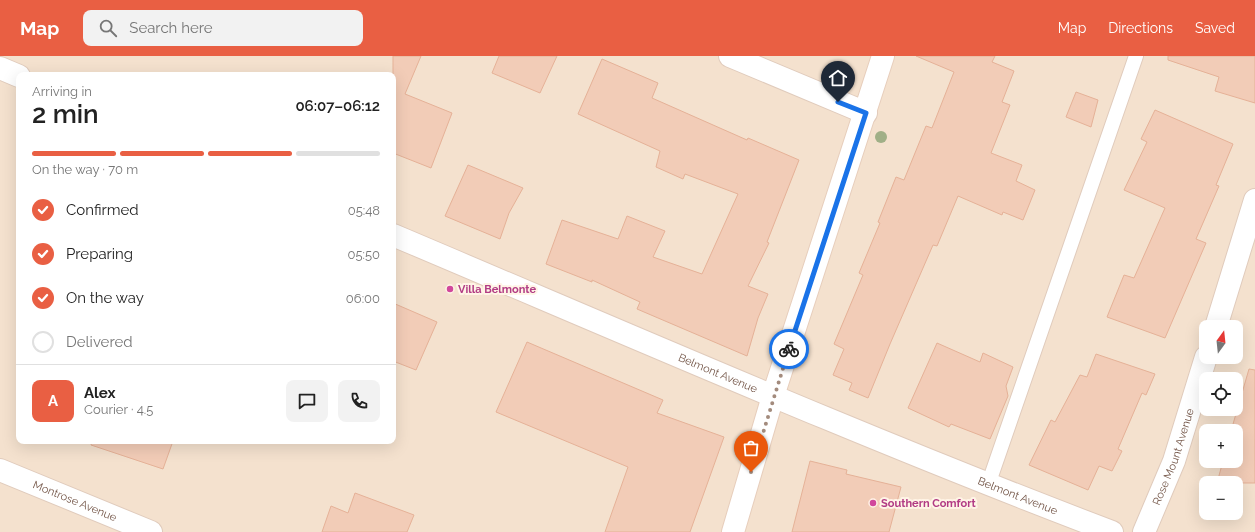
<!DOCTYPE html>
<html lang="en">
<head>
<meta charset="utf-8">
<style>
	:root { --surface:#fff; --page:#f2f2f2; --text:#222; --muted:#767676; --line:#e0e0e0; --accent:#e95f43 }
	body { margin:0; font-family:Raleway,sans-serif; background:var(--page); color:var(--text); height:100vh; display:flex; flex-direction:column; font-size:15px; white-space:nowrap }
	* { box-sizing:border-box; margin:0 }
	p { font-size:13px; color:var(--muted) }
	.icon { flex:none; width:22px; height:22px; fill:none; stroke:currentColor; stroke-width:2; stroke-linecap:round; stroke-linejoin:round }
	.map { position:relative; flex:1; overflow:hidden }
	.panel { position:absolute; left:16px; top:16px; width:380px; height:372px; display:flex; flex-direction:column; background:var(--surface); border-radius:8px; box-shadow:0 4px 16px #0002 }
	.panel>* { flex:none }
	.needle { width:26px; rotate:15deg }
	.controls { position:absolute; left:1199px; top:264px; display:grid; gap:8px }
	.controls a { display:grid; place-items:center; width:44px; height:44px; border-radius:8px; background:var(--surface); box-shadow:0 4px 16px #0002; font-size:20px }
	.pin { position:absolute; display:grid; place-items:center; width:34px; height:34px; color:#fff; margin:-41px -17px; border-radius:50% 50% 50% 0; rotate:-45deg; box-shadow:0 0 4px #0007 }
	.pin .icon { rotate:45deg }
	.courier { position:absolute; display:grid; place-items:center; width:40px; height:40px; margin:-20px; border:3px solid #1a73e8; border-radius:50%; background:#fff; color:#222; box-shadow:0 1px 5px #0007 }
	.overview em { font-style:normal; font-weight:600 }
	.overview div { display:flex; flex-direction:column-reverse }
	.overview { display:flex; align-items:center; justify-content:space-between; height:68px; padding:0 16px }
	h1 { font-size:26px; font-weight:600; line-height:30px }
	.bar { display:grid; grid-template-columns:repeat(4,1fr); gap:6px 4px; align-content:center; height:48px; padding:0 16px }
	.bar i { height:5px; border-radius:3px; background:var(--line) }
	.bar .on { background:var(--accent) }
	.bar p { grid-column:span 4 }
	.line { display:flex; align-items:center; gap:10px; padding:0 16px; border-top:1px solid var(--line) }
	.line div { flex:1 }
	.round { display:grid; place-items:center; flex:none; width:42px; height:42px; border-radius:8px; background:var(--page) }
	ol { padding:0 16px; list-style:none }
	li { display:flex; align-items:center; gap:12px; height:44px }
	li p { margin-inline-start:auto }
	li .icon { padding:4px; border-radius:50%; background:var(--accent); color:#fff; stroke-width:4 }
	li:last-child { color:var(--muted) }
	li i { width:22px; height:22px; border:2px solid var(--line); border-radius:50% }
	header { display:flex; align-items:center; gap:24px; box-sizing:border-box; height:56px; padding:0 20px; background:var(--accent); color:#fff }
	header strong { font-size:19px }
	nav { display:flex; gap:22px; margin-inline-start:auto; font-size:14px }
	.search { width:280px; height:36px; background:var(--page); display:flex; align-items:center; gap:10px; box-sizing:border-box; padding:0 14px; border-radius:8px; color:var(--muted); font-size:15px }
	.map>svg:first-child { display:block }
	.residential { fill:#f4e1ce; fill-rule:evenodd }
	.building { fill:#f2ccb7; stroke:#e5b197 }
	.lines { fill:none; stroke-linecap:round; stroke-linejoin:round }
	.lane-casing { stroke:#e0cbbc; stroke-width:16 }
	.street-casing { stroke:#e0cbbc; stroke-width:24 }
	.secondary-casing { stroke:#e7cebc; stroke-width:24 }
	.lane { stroke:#fff; stroke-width:14 }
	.street { stroke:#fff; stroke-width:22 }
	.secondary { stroke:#fff; stroke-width:22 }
	.tree { fill:#a0af87 }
	.done { stroke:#a38b7d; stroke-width:4; stroke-dasharray:0 7.2 }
	.route { stroke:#1a73e8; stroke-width:5 }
	.hotel-dot { fill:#d1479c; stroke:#fff4e6; stroke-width:1.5 }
	.labels { text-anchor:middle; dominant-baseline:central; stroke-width:4; stroke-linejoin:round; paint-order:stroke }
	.hotel-label { font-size:11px; font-weight:bold; fill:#b23c85; stroke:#fff4e6; text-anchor:start }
	.street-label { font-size:11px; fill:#735547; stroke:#fff4e6 }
</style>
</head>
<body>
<header>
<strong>Map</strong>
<div class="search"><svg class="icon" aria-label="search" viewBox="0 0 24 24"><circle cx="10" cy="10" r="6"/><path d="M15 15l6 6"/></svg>Search here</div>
<nav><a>Map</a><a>Directions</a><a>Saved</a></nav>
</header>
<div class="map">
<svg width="1255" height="476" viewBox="0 0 1255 476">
	<rect width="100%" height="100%" fill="#fcf0e0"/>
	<path class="residential" d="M0,0H1255V476H0ZM19,19H393V385H19ZM1206,271H1236V301H1206ZM1206,323H1236V353H1206ZM1206,375H1236V405H1206ZM1206,427H1236V457H1206Z"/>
	<g class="building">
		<polygon points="393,0 421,0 405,38 452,57 431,112 393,97"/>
		<polygon points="499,0 557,0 540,37 492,17"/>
		<polygon points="916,0 995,0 992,6 1014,15 1002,46 1010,49 991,97 1022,109 1016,125 1035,134 1023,164 1003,156 1002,159 958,140 937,190 933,189 890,288 868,342 849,334 852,327 833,319 844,293 834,288 863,219 859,217 880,167 878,166 896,121 904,124 926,70 932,72 954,16"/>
		<polygon points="1168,0 1255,0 1255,47 1215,35 1219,21 1168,4"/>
		<polygon points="602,3 658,27 652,42 747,84 748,82 799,104 767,186 769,187 748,230 768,238 758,262 747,300 637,253 640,246 592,224 592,226 546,208 562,164 618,183 627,160 665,175 653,201 702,218 738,138 685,118 683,123 656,111 660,95 578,58"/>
		<polygon points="1076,36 1098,44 1091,71 1066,61"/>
		<polygon points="1155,54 1233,88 1216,129 1219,130 1196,183 1206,187 1165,282 1107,261 1124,219 1134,222 1165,152 1124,134 1147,86 1141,83"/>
		<polygon points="468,109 523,132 509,157 500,183 445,160"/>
		<polygon points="393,247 437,266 416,314 393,305"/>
		<polygon points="527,286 663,344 657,357 724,381 690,476 605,476 628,411 496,356"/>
		<polygon points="937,287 980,306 983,297 1013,311 1006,330 1008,340 990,383 951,368 949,371 908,352"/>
		<polygon points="1096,298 1155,318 1146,339 1142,337 1118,393 1122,395 1112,415 1099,410 1088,434 1029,409 1051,364 1055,366 1080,319 1087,321"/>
		<polygon points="1249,313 1255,314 1255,427 1217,427 1223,405 1236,405 1236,375 1231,375"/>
		<polygon points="92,385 173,385 163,413 91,389"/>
		<polygon points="810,405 847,414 846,418 901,431 889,476 792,476"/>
		<polygon points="355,437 414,459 407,476 322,476 331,450 348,457"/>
	</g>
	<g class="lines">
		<g class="lane-casing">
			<polyline id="lane" points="988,429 1136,0"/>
		</g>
		<g class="street-casing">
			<g id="street">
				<polyline points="730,0 866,57"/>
				<polyline points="0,12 19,20"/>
				<path id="s1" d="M393,179C632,280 869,384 1112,476"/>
				<polyline points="1216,271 1255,144"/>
				<path id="s2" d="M0,414L151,476"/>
				<path id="s3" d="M1144,476L1174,405L1206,301"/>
			</g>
		</g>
		<g class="secondary-casing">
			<polyline id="secondary" points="733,476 773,340 883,0"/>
		</g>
		<use href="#lane" class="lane"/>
		<use href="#street" class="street"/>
		<use href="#secondary" class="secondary"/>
	</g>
	<circle class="tree" cx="881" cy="81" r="6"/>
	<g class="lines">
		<polyline class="done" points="751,416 789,293"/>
		<polyline class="route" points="789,293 866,57 838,46"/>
	</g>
	<g class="hotel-dot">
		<circle cx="450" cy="233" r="4"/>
		<circle cx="873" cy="447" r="4"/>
	</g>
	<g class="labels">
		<g class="hotel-label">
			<text x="458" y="233">Villa Belmonte</text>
			<text x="881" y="447">Southern Comfort</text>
		</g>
		<g class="street-label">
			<text stroke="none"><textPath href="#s1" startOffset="353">Belmont Avenue</textPath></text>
			<text stroke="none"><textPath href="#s3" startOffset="81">Rose Mount Avenue</textPath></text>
			<text stroke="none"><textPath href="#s1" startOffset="677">Belmont Avenue</textPath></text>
			<text stroke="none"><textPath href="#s2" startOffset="81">Montrose Avenue</textPath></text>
		</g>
	</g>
</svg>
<div class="controls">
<a><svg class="needle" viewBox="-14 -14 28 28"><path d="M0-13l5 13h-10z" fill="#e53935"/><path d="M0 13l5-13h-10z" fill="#767676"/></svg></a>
<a><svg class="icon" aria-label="locate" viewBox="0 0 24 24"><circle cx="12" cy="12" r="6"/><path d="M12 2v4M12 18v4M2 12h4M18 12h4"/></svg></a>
<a>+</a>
<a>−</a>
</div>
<div class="pin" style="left:751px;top:416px;background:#ea580c"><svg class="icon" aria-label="bag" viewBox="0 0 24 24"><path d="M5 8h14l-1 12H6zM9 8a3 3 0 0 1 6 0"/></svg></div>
<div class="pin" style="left:838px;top:46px;background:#1f2937"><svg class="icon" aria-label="home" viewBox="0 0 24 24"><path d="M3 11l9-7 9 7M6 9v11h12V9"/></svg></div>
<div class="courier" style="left:789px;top:293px"><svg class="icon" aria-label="bike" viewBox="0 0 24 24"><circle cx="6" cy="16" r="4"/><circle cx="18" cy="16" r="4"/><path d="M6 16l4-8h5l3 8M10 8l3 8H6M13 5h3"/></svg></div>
<section class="panel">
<div class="overview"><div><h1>2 min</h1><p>Arriving in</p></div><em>06:07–06:12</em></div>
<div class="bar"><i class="on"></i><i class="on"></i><i class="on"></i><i></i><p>On the way · 70 m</p></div>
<ol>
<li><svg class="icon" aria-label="check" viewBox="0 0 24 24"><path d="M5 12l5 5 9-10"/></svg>Confirmed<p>05:48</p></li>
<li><svg class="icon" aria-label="check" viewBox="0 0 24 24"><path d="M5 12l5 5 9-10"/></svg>Preparing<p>05:50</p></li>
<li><svg class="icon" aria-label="check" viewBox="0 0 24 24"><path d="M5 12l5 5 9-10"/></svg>On the way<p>06:00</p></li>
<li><i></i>Delivered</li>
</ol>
<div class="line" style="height:72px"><b class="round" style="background:var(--accent);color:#fff">A</b><div><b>Alex</b><p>Courier · 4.5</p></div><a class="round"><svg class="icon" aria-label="chat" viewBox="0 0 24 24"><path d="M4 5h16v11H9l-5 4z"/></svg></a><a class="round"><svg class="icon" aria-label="phone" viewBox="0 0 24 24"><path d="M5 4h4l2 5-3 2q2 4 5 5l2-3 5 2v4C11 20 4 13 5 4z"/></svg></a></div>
</section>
</div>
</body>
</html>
